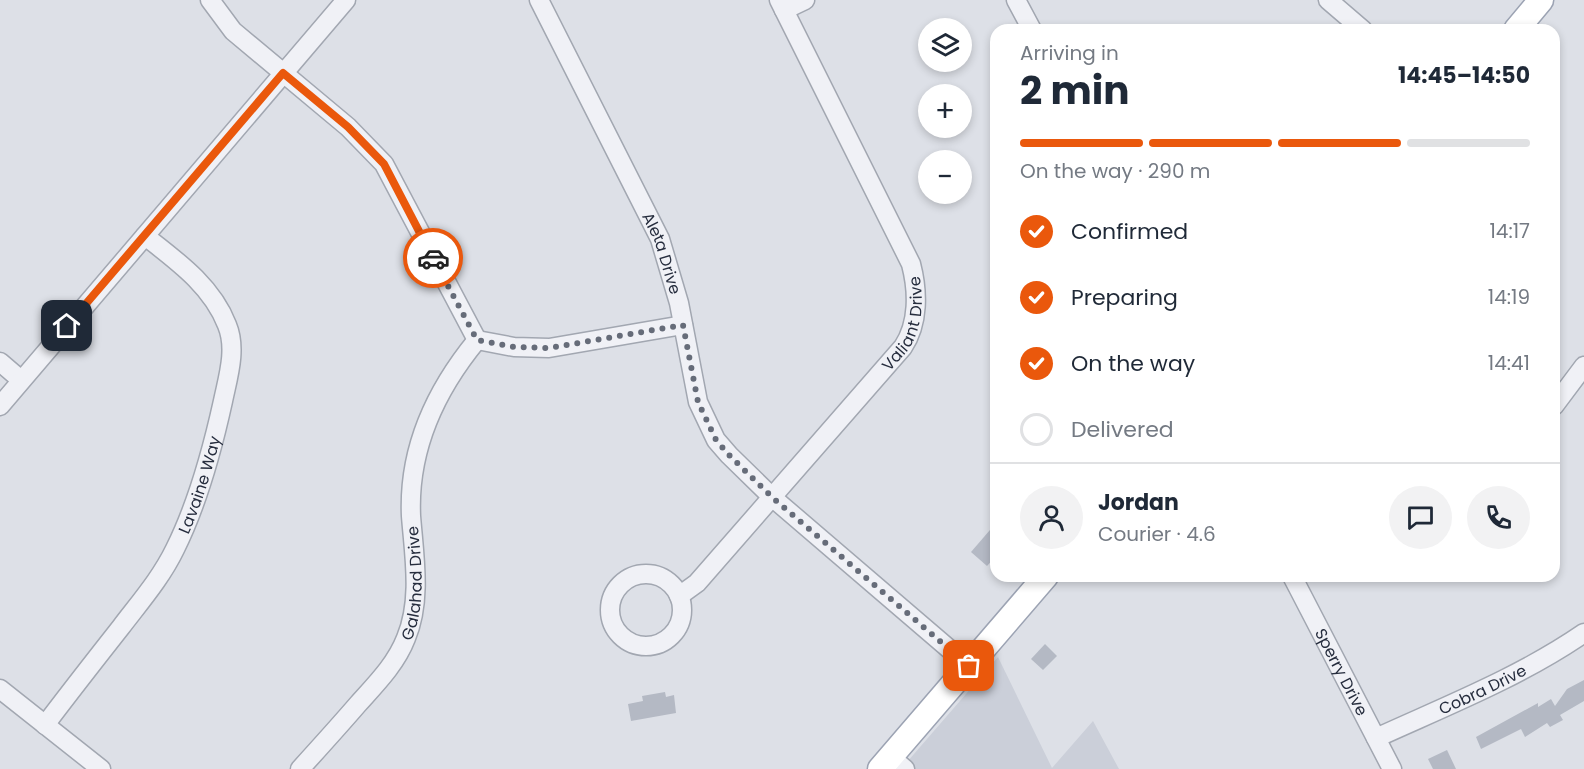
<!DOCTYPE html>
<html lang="en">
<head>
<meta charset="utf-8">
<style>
	:root { --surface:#fff; --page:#f2f2f3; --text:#1f2937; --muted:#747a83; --line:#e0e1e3; --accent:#ea580c }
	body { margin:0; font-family:Poppins,sans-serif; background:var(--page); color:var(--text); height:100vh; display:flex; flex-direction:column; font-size:22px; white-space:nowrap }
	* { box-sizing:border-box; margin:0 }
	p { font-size:20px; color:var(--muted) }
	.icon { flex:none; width:33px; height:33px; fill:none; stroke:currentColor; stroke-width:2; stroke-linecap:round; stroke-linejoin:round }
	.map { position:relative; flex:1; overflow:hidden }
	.drawer { position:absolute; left:990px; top:24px; width:570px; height:558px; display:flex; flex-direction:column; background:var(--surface); border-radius:18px; box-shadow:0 3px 9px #0003 }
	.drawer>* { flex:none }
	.buttons { position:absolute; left:918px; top:18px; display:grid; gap:12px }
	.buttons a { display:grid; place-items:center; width:54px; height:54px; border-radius:50%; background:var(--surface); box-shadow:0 3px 9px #0003; font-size:30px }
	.pin { position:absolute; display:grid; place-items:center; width:51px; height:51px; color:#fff; margin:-26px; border-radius:12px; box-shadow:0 3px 9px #0006 }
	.courier { position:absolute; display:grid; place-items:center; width:60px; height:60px; margin:-30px; border:4px solid #ea580c; border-radius:50%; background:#fff; color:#222; box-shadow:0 2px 8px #0007 }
	.head em { font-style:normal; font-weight:700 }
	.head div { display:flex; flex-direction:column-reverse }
	.head { display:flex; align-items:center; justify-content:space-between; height:102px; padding:0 30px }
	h1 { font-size:39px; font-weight:700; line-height:45px }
	.bar { display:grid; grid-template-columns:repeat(4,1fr); gap:9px 6px; align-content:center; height:72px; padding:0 30px }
	.bar i { height:8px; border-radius:4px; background:var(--line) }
	.bar .selected { background:var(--accent) }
	.bar p { grid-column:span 4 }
	.line { display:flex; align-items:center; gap:15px; padding:0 30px; border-top:2px solid var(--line) }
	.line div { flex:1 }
	.round { display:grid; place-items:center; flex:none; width:63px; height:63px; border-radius:32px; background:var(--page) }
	ol { padding:0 30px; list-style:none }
	li { display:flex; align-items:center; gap:18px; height:66px }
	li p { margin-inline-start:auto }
	li .icon { padding:6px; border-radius:50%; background:var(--accent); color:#fff; stroke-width:4 }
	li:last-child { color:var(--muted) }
	li i { width:33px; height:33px; border:3px solid var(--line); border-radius:50% }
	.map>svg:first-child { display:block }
	.built { fill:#cbcfd9 }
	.building { fill:#b4b9c4 }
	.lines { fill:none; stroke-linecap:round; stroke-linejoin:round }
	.minor-casing { stroke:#a2a7b1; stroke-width:21 }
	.major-casing { stroke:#9ca3b3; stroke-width:27 }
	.minor { stroke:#f0f1f6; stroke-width:18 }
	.major { stroke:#fff; stroke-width:24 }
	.done { stroke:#666c79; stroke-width:6; stroke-dasharray:0 10.8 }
	.route { stroke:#ea580c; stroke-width:8 }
	.labels { text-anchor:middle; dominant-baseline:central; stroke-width:4.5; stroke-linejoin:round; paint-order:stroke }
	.street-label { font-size:16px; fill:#262d3e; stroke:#eceff5 }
</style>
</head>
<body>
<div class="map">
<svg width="1584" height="769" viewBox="0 0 1584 769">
	<rect width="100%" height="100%" fill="#dde0e7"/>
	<polygon class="built" points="998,657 1052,768 1093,721 1119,769 901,769"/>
	<g class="building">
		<polygon points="996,523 996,556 987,566 971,552"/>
		<polygon points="1045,644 1057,656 1043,670 1031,659"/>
		<polygon points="1584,680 1584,701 1560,715 1563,720 1550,727 1547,723 1525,737 1521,729 1481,749 1476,737 1538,703 1538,707 1551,699 1555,706 1567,689"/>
		<polygon points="665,692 666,697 674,695 676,713 631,721 628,704 643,701 642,696"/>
		<polygon points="1447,750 1456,769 1433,769 1428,759"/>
	</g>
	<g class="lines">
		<g class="minor-casing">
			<g id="minor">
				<polyline points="210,0 233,31 348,127 384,164 477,340"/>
				<path id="s1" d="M539,0L660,239L679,303L698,402L716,440L729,455L773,498L969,666"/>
				<polyline points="1016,0 1032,30"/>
				<polyline points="1328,0 1363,30"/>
				<polyline points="784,10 805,0"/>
				<polyline points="477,340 514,347 549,348 683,325"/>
				<polyline points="0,362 21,380"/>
				<polyline points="0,406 346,0"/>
				<polyline points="1554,406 1584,366"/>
				<circle cx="646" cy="610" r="36"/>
				<path id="s2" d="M1292,576L1392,769"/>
				<path id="s3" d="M679,596L697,583L903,347C919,323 918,291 911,264L779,0"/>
				<polyline points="0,689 101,769"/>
				<path id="s4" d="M45,725C70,692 95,660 121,627C140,602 161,578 175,549C198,503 212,451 223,401C228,377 237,349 227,325C212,286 177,261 145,236"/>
				<path id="s5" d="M1376,738C1446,706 1520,677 1584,633"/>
				<polyline points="891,757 905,769"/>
				<path id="s6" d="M300,769C320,747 339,726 358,704C376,684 396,664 406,638C422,600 414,555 411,516C408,449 435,391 477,340"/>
			</g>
		</g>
		<g class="major-casing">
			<g id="major">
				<polyline points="1516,30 1541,0"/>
				<polyline points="880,769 1046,576"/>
			</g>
		</g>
		<use href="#minor" class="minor"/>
		<use href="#major" class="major"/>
	</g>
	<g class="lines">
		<polyline class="done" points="433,258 477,340 514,347 549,348 683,325 698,402 716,440 729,455 773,498 969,666"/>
		<polyline class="route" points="67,326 283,73 348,127 384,164 433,258"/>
	</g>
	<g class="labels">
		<g class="street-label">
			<text stroke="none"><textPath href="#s1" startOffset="282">Aleta Drive</textPath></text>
			<text stroke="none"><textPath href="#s3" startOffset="358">Valiant Drive</textPath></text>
			<text stroke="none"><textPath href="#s4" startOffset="288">Lavaine Way</textPath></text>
			<text stroke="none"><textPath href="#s6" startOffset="225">Galahad Drive</textPath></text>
			<text stroke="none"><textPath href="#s2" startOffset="108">Sperry Drive</textPath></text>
			<text stroke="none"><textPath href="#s5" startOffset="117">Cobra Drive</textPath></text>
		</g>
	</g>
</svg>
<div class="buttons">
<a><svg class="icon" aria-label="layers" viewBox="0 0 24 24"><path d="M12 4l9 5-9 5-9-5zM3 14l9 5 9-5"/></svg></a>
<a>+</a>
<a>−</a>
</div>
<div class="pin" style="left:969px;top:666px;background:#ea580c"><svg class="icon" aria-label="bag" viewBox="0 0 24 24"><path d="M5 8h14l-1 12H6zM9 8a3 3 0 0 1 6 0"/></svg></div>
<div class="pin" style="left:67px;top:326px;background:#1f2937"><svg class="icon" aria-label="home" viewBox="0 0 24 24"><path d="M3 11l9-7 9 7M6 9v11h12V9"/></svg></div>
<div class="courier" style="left:433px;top:258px"><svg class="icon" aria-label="car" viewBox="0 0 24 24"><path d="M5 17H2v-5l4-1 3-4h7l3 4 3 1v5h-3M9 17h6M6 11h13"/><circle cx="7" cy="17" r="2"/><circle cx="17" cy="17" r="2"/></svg></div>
<section class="drawer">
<div class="head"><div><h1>2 min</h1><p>Arriving in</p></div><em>14:45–14:50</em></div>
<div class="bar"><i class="selected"></i><i class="selected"></i><i class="selected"></i><i></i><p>On the way · 290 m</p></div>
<ol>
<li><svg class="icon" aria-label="check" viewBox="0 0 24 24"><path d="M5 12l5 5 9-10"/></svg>Confirmed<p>14:17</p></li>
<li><svg class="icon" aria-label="check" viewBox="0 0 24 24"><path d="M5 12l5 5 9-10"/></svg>Preparing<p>14:19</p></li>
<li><svg class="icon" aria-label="check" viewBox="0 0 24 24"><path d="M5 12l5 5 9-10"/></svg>On the way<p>14:41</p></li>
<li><i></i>Delivered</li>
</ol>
<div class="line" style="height:108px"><a class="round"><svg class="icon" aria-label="person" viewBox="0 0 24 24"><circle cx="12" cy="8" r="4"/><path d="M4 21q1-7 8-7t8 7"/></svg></a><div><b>Jordan</b><p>Courier · 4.6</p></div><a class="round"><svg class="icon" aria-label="chat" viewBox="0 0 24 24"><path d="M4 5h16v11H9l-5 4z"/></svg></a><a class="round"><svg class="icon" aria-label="phone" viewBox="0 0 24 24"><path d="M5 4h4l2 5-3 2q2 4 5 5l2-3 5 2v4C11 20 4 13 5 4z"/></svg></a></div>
</section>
</div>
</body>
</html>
